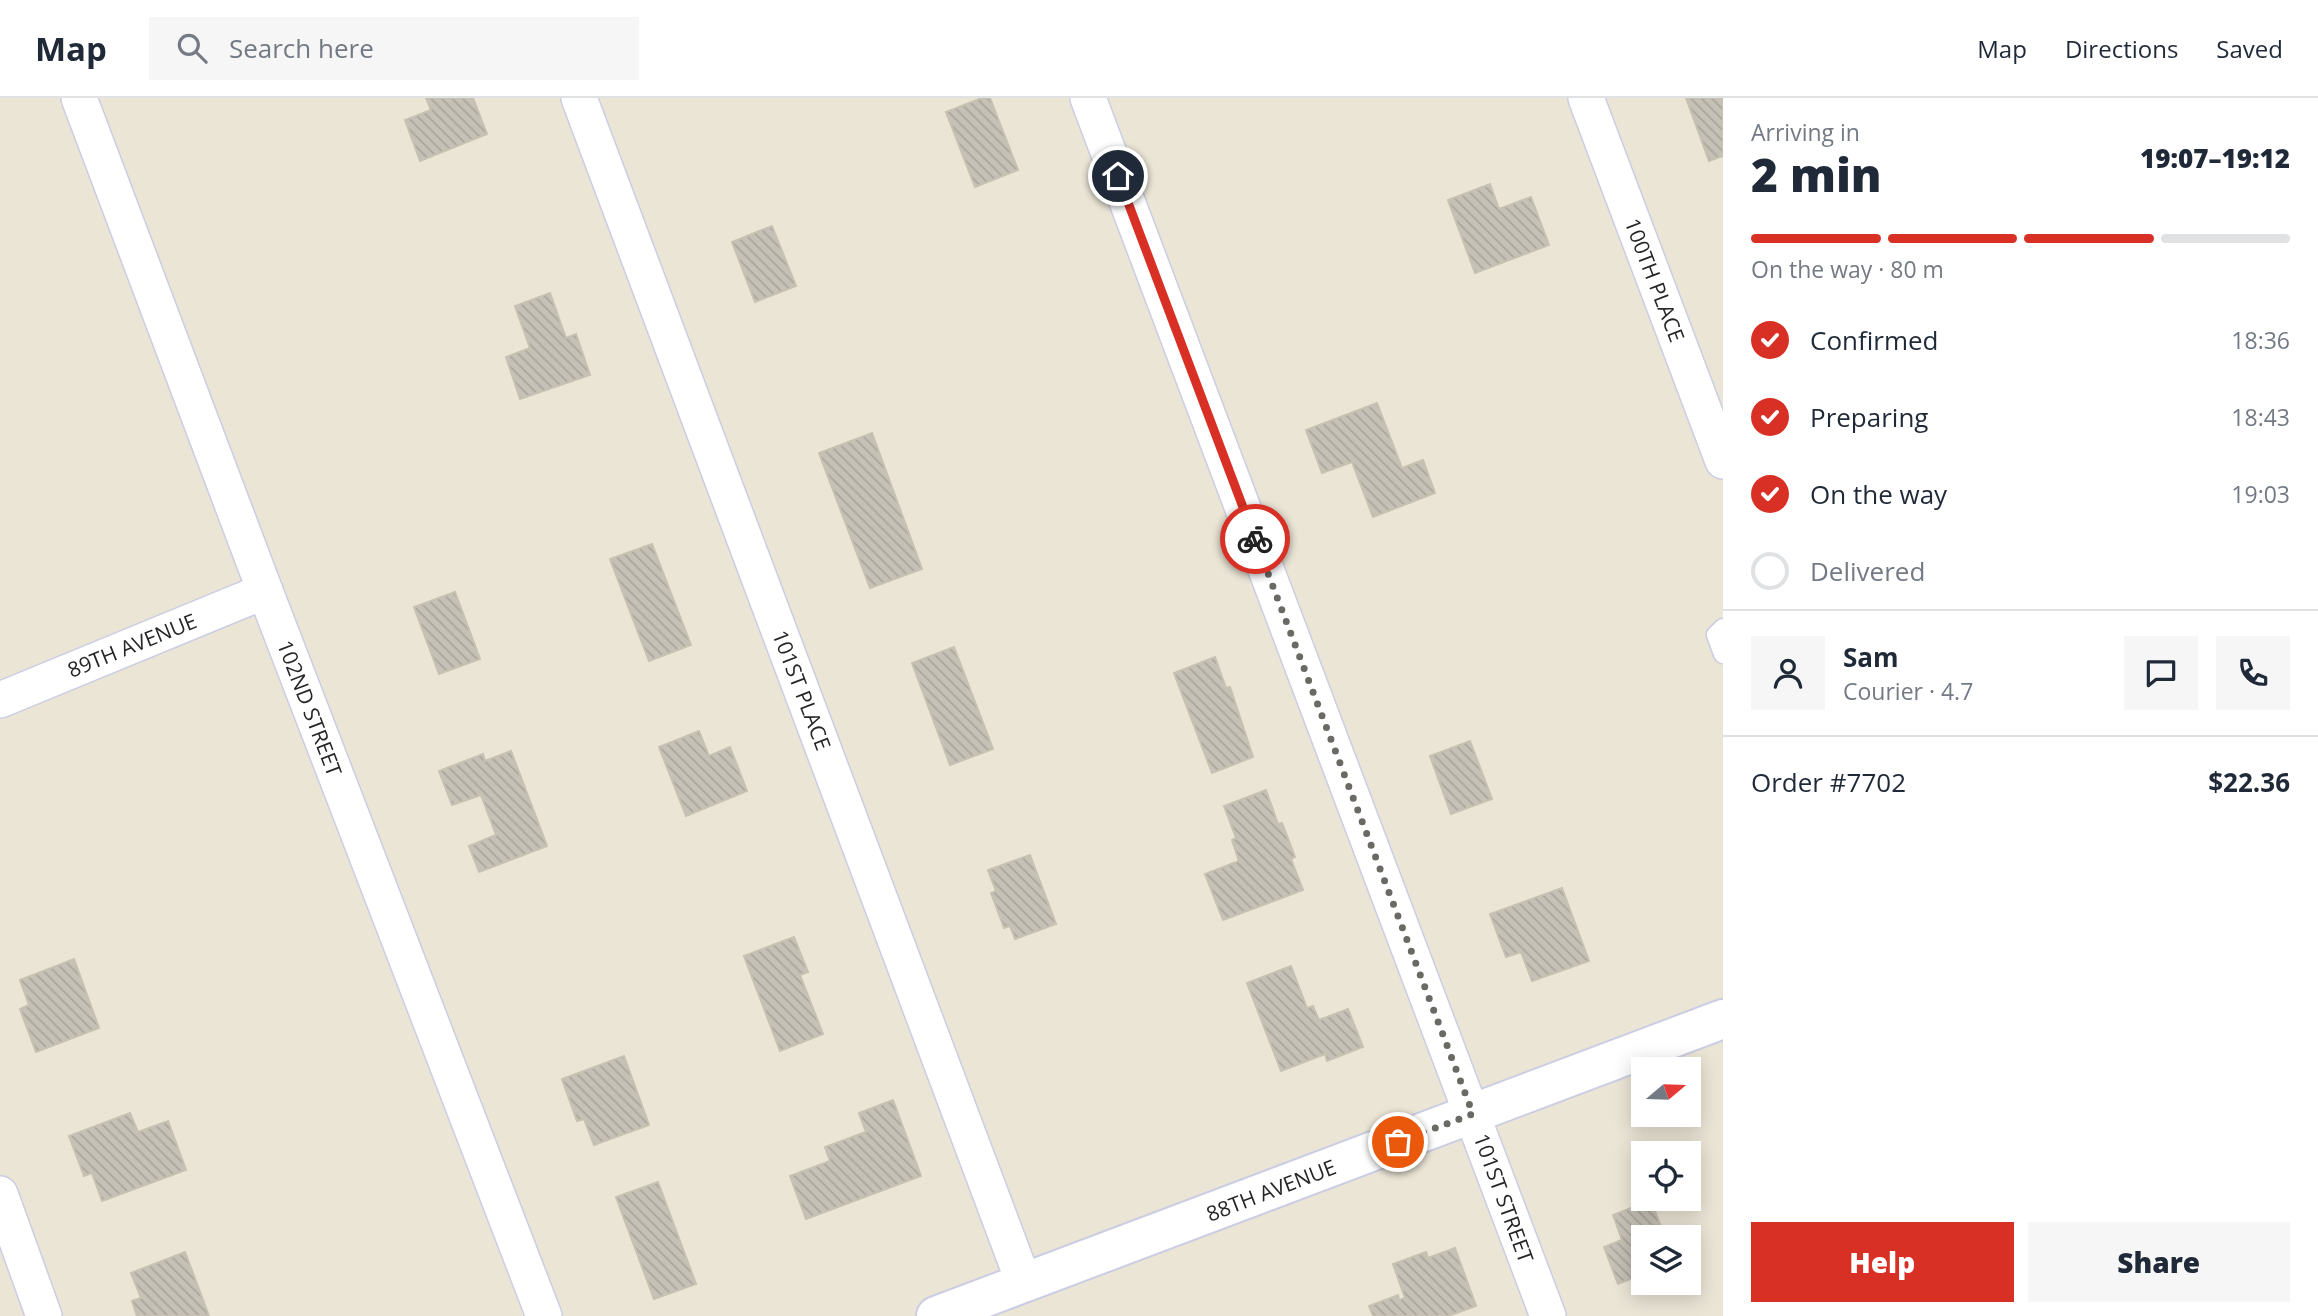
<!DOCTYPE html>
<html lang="en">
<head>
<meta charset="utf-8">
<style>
	:root { --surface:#fff; --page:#f6f6f7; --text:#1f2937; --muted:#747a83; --line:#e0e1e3; --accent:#d93025 }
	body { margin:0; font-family:"Open Sans",sans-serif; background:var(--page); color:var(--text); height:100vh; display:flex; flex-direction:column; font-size:26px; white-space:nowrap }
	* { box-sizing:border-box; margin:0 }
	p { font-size:23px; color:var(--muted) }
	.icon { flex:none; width:38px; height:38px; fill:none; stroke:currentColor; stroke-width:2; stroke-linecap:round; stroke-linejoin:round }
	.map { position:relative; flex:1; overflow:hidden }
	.drawer { display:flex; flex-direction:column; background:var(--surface); width:595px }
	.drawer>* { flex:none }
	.needle { width:46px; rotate:71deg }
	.buttons { position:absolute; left:1631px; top:959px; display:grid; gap:14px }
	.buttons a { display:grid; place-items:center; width:70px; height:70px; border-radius:0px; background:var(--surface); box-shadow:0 4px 18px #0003; font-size:35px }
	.pin { position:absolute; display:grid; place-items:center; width:60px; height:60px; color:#fff; margin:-30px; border:4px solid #fff; border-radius:50%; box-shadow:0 2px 7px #0007 }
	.courier { position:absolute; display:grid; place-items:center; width:70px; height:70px; margin:-35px; border:5px solid #d93025; border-radius:50%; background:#fff; color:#222; box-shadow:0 2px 9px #0007 }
	.headline em { font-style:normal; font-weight:800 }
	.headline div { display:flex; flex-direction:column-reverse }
	.headline { display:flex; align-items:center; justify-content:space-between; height:119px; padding:0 28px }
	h1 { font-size:46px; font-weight:800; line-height:52px }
	.bar { display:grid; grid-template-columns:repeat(4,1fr); gap:10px 7px; align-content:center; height:84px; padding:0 28px }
	.bar i { height:9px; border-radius:5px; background:var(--line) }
	.bar .selected { background:var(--accent) }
	.bar p { grid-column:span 4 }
	.line { display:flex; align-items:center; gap:18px; padding:0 28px; border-top:2px solid var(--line) }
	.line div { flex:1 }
	.round { display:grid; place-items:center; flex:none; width:74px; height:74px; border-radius:0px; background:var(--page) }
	ol { padding:0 28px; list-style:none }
	li { display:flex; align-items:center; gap:21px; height:77px }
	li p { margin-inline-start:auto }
	li .icon { padding:7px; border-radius:50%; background:var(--accent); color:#fff; stroke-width:4 }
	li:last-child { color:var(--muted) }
	li i { width:38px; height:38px; border:4px solid var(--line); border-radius:50% }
	.cta { display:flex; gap:14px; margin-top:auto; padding:14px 28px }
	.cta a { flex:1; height:80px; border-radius:0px; background:var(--accent); color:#fff; font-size:28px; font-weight:800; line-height:80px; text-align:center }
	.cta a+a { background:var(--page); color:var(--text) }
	header { display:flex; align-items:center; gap:42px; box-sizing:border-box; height:98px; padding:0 35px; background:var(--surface); border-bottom:2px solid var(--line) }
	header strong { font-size:33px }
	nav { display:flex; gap:38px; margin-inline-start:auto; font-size:24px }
	.search { width:490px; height:63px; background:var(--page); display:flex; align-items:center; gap:18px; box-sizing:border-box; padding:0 24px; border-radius:0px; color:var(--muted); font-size:26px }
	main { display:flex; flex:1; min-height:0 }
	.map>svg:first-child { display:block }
	.building { fill:url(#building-back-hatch); stroke:#c6c1b0; stroke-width:2 }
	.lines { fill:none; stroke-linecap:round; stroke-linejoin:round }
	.service-casing { stroke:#cbcde2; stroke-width:21 }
	.minor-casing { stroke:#cbcde2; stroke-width:38 }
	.tertiary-casing { stroke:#cbcde2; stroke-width:42 }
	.service { stroke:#fff; stroke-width:18 }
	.minor { stroke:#fff; stroke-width:35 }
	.tertiary { stroke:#fff; stroke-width:38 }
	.done { stroke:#6b6964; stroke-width:7; stroke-dasharray:0 12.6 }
	.route { stroke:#d93025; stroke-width:9 }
	.labels { text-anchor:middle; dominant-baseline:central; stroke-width:6; stroke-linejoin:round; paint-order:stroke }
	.street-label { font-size:21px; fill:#262626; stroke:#fff }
</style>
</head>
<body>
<header>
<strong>Map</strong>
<div class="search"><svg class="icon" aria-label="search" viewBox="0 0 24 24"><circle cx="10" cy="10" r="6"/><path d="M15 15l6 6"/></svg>Search here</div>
<nav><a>Map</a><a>Directions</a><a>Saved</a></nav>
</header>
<main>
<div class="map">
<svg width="1723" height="1218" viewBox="0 0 1723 1218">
	<defs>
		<pattern id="building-back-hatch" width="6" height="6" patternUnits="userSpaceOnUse" patternTransform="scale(1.75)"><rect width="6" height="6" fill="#c6c1b6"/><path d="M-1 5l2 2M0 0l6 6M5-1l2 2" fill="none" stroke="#aaa69c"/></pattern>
	</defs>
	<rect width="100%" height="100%" fill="#ebe5d6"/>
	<g class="building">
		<polygon points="426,0 473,0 487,36 420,63 405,22 431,12"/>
		<polygon points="982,0 990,0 1018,72 975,89 946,14"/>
		<polygon points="1686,0 1723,0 1723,58 1709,63"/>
		<polygon points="1490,86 1499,111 1531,99 1549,147 1475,175 1448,102"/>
		<polygon points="772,128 796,188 755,204 732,144"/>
		<polygon points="550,195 566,240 576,236 590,277 520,301 506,259 530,250 515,208"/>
		<polygon points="1377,305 1402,370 1423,362 1435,395 1373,419 1352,364 1322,375 1306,332"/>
		<polygon points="872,335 922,471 870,490 819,355"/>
		<polygon points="652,446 691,547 649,563 610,461"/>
		<polygon points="455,494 480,561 439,576 414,509"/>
		<polygon points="954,549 993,651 950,667 912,565"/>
		<polygon points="1215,559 1226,590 1230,589 1253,659 1212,675 1174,575"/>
		<polygon points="699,633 709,658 730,649 747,693 686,718 659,649"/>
		<polygon points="1470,643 1492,701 1451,716 1430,658"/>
		<polygon points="511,653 547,748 479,774 469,748 496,737 481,697 452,707 439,673 483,656 485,663"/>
		<polygon points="1266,692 1278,726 1282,725 1295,759 1291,761 1303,792 1223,822 1205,776 1239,763 1232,742 1236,740 1224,708"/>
		<polygon points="1030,757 1056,826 1015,841 1010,828 1004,830 991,795 996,793 988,772"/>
		<polygon points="1562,790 1589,863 1532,883 1521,854 1506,859 1490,816"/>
		<polygon points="794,839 808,874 800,877 823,936 780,953 744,858"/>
		<polygon points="74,861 99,930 36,954 20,911 29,907 20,882"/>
		<polygon points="1291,868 1307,910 1313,908 1319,922 1348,911 1363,949 1327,963 1325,956 1281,973 1247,885"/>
		<polygon points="624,958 649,1027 594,1047 584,1021 577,1023 562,981"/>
		<polygon points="893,1002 921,1078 806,1121 790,1078 830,1063 825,1049 866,1034 859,1015"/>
		<polygon points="130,1015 138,1034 168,1023 186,1072 102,1103 92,1075 84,1078 69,1038"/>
		<polygon points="658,1084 696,1186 654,1201 616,1099"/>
		<polygon points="1651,1102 1663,1135 1653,1139 1643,1139 1643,1143 1639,1145 1643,1154 1643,1176 1618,1186 1604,1149 1622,1142 1613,1117"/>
		<polygon points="1455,1150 1476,1208 1448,1218 1373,1218 1369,1208 1398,1197 1399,1202 1405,1200 1393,1166 1426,1154 1428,1160"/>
		<polygon points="185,1154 209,1218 137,1218 132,1203 141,1200 131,1175"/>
	</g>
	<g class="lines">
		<g class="service-casing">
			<polyline id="service" points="1723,530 1716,537 1723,556"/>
		</g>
		<g class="minor-casing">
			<g id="minor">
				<polyline points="79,0 265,493 544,1218"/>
				<polyline points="579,0 1024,1185"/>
				<polyline points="1088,0 1548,1218"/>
				<polyline points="1586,0 1723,363"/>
				<polyline points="0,602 265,493"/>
				<polyline points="0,1096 44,1218"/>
			</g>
		</g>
		<g class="tertiary-casing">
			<polyline id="tertiary" points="936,1218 1723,921"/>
		</g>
		<use href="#service" class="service"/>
		<use href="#minor" class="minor"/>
		<use href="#tertiary" class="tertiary"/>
	</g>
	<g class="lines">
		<polyline class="done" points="1255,441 1473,1016 1398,1044"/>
		<polyline class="route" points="1118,78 1255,441"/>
	</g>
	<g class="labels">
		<g class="street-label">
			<text transform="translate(1655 182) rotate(69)">100TH PLACE</text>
			<text transform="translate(132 547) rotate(-22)">89TH AVENUE</text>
			<text transform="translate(802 592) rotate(69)">101ST PLACE</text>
			<text transform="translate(310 610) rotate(69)">102ND STREET</text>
			<text transform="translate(1271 1092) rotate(-21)">88TH AVENUE</text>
			<text transform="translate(1504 1100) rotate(70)">101ST STREET</text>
		</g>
	</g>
</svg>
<div class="buttons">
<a><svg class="needle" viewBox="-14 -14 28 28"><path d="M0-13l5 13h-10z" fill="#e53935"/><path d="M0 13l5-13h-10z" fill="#747a83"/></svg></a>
<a><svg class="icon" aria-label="locate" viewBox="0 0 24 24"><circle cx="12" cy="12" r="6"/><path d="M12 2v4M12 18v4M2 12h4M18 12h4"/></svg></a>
<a><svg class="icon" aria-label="layers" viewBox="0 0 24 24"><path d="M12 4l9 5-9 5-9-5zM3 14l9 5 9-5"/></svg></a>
</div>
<div class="pin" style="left:1398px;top:1044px;background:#ea580c"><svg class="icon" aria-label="bag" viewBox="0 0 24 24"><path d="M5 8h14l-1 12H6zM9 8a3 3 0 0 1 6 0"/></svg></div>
<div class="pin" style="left:1118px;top:78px;background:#1f2937"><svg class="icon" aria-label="home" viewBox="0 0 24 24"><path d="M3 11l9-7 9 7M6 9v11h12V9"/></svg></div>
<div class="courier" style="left:1255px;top:441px"><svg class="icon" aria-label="bike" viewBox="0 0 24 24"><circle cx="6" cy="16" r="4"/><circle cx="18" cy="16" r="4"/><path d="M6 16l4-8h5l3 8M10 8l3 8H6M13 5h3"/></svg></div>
</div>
<section class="drawer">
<div class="headline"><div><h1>2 min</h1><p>Arriving in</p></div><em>19:07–19:12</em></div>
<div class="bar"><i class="selected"></i><i class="selected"></i><i class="selected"></i><i></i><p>On the way · 80 m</p></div>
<ol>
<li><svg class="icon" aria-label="check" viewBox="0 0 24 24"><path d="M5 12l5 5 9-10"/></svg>Confirmed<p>18:36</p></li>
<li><svg class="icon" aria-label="check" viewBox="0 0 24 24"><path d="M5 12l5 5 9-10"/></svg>Preparing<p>18:43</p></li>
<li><svg class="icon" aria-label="check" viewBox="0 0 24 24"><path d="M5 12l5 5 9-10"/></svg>On the way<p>19:03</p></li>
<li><i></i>Delivered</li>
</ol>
<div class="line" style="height:126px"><a class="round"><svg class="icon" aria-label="person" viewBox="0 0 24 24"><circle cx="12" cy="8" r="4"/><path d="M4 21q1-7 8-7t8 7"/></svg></a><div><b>Sam</b><p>Courier · 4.7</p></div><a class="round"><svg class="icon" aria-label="chat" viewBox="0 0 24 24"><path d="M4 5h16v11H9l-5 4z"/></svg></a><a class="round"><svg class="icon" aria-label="phone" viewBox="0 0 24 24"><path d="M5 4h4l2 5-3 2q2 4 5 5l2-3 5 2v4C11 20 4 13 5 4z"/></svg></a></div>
<div class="line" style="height:91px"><div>Order #7702</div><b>$22.36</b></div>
<div class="cta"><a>Help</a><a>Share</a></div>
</section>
</main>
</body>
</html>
